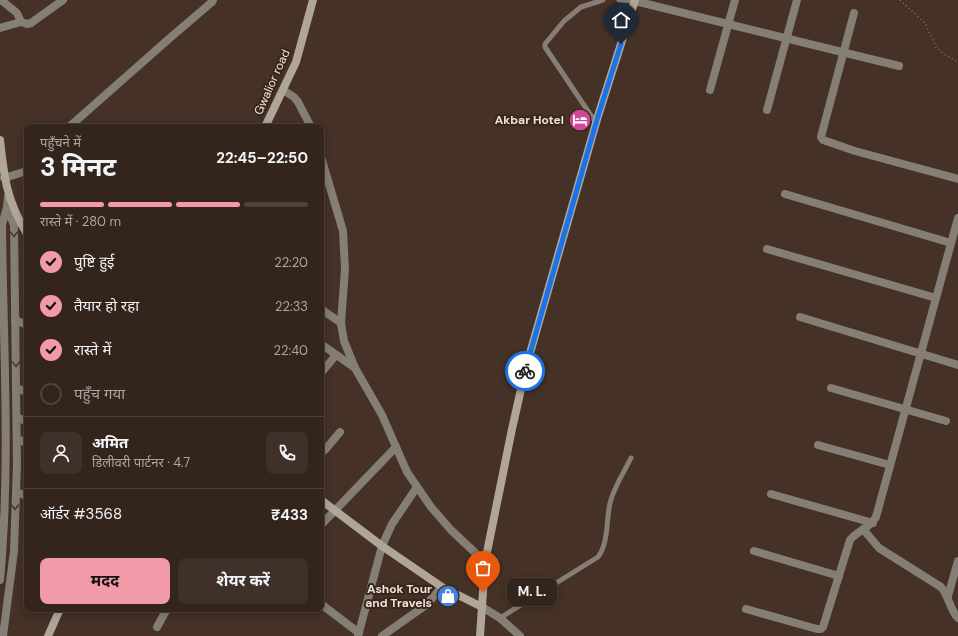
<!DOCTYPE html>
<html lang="hi">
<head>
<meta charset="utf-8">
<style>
	:root { --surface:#34251c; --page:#3f3129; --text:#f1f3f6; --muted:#a9a5a3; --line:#4e423b; --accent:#f39aa8 }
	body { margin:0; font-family:"DM Sans","Noto Sans Devanagari",sans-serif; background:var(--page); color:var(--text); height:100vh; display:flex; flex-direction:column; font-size:15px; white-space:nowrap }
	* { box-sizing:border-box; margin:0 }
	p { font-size:13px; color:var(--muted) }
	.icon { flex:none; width:22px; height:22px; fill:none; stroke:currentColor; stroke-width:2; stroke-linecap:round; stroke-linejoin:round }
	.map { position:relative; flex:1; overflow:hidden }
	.panel { position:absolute; left:24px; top:124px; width:300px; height:488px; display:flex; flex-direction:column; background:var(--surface); border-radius:8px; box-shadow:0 2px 10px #0003,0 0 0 1px var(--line) }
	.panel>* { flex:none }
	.pin { position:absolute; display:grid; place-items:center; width:34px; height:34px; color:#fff; margin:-41px -17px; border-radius:50% 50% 50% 0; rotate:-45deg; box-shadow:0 0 4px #0007 }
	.pin .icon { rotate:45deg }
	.courier { position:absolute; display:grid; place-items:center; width:40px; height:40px; margin:-20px; border:3px solid #1a73e8; border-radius:50%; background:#fff; color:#222; box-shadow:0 1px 5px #0007 }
	.bubble { position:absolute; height:28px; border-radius:8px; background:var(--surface); box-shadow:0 2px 10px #0003,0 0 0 1px var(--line); font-size:13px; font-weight:700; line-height:28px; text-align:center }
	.head em { font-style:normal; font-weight:700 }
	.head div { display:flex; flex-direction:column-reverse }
	.head { display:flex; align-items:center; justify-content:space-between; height:68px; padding:0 16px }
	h1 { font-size:26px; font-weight:700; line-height:30px }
	.bar { display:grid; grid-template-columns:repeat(4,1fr); gap:6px 4px; align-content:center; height:48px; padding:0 16px }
	.bar i { height:5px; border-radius:3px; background:var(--line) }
	.bar .active { background:var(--accent) }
	.bar p { grid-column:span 4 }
	.line { display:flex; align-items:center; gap:10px; padding:0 16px; border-top:1px solid var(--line) }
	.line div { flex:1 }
	.round { display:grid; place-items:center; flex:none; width:42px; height:42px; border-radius:8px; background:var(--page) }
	ol { padding:0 16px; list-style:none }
	li { display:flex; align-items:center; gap:12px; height:44px }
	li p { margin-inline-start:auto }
	li .icon { padding:4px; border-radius:50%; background:var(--accent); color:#111; stroke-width:4 }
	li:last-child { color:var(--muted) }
	li i { width:22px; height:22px; border:2px solid var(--line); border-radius:50% }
	.primary-button { display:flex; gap:8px; margin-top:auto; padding:8px 16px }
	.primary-button a { flex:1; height:46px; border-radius:8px; background:var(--accent); color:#111; font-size:16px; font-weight:700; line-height:46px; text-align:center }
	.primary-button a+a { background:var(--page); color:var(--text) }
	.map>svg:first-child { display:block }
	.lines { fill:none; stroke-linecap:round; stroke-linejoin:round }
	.path { stroke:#847368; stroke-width:1.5; stroke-dasharray:1 3; stroke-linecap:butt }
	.lane { stroke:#847e74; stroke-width:5 }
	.street { stroke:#847e74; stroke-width:8 }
	.secondary { stroke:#b0a697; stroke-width:8 }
	.oneway { stroke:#49382d }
	.done { stroke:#b4a49b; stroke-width:4; stroke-dasharray:0 7.2 }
	.route { stroke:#1a73e8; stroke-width:5 }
	.labels { text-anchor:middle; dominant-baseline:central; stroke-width:4; stroke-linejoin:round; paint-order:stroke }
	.street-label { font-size:12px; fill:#efe2da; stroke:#3a271b }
	.poi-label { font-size:12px; font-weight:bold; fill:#efe2da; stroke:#3a271b; text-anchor:end }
</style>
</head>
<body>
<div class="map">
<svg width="958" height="636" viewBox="0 0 958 636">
	<rect width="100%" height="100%" fill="#453125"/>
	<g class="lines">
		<polyline class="path" points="900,0 925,23 936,47 944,54 958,62"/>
		<g class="lane">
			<polyline points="619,0 635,1"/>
			<polyline points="596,123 545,47 545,44 564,21 581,7 603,0"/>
			<path d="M500,618L598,557C609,542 606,520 610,503C614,487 624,472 631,458"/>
		</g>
		<g class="street">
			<polyline points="635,1 899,66"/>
			<polyline points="854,13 822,133 821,137 823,140 855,151 958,179"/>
			<polyline points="21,22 27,24 31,23 63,0"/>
			<polyline points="0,28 21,22 17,13 1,0"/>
			<polyline points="283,90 294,97 298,102 311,127"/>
			<polyline points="710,90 735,0"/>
			<polyline points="767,110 797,0"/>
			<polyline points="69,127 171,37 212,2 213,0"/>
			<polyline points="321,157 343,231 345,269 341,323 344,341 355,368 382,415 407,472 431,507 451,530 485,562"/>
			<polyline points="4,178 27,171"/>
			<polyline points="785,194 951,243"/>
			<polyline points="767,249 936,298"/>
			<polyline points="321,309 341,323"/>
			<polyline points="800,317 958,365"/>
			<polyline points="15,320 27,325"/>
			<polyline points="321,344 355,368"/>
			<polyline points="321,373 336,355"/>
			<polyline points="16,388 27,392"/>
			<polyline points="831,388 946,421"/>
			<polyline points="17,417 27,422"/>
			<polyline points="17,439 27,443"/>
			<polyline points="818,445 890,465"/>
			<polyline points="321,451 325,450 340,432"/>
			<polyline points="16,492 27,496"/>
			<polyline points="771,494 873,523"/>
			<polyline points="321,525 396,447"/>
			<path d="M863,529L879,548L941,587C949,596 950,610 958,618"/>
			<polyline points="754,551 839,576"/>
			<path d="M0,580C11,462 3,343 2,225L7,207"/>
			<polyline points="948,596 958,561"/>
			<polyline points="321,604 359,633"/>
			<polyline points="482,607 500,618 520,636"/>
			<path d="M746,609L817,629H821L823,627L850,540C857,531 870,528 876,517L958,218"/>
			<polyline points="157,627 167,609"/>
			<polyline points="3,636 14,551 17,465 14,225 7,207 8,196"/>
			<polyline points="358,636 382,546 392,524 417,487"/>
			<polyline points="382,636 426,605 442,587"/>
		</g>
		<g class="secondary">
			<polyline points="265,127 296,62 313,0"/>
			<path d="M0,140C4,178 7,201 27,234"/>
			<polyline points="321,500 382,546 442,587 482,607"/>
			<polyline points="48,636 60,609"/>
			<polyline points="480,636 485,562 512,429 526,367 598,116 635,0"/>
		</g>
	</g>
	<defs><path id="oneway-chevron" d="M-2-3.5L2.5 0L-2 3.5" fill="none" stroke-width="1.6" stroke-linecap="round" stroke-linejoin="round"/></defs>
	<g class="oneway">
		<use href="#oneway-chevron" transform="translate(14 234) rotate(89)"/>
		<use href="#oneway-chevron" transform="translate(16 364) rotate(89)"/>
		<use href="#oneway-chevron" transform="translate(15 507) rotate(92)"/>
	</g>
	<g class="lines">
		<polyline class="done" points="483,592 485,562 512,429 525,371"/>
		<polyline class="route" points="525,371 598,116 621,44"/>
	</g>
	<defs>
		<g id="hotel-disc" transform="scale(1.15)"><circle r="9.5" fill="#d1479c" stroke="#3a271b"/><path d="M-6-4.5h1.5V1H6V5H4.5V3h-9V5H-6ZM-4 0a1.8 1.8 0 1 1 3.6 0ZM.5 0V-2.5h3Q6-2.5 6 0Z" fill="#fff"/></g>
		<g id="shop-disc" transform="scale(1.15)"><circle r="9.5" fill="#3f7fe0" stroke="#3a271b"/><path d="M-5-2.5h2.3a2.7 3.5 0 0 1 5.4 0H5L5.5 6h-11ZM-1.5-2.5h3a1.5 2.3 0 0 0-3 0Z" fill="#fff"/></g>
	</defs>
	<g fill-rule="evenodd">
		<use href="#hotel-disc" x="580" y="120"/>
		<use href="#shop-disc" x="448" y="596"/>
	</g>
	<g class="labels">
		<g class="street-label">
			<text transform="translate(272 82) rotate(-66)">Gwalior road</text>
		</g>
		<g class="poi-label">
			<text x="564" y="120">Akbar Hotel</text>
			<text x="432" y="589">Ashok Tour<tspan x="432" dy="14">and Travels</tspan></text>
		</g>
	</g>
</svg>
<div class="pin" style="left:483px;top:592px;background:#ea580c"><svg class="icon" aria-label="bag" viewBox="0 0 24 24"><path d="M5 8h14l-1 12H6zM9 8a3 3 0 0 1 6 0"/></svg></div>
<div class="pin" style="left:621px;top:44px;background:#1f2937"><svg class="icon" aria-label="home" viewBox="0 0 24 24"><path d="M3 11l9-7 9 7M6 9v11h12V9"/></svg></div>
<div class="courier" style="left:525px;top:371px"><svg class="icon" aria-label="bike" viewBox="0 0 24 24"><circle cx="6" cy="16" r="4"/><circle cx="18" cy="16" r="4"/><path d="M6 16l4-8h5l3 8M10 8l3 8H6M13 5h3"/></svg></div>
<div class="bubble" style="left:507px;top:578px;width:50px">M. L.</div>
<section class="panel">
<div class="head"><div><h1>3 मिनट</h1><p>पहुँचने में</p></div><em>22:45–22:50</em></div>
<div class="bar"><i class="active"></i><i class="active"></i><i class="active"></i><i></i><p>रास्ते में · 280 m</p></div>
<ol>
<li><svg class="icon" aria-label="check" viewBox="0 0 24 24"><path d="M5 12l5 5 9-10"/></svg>पुष्टि हुई<p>22:20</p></li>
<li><svg class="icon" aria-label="check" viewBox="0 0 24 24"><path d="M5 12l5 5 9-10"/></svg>तैयार हो रहा<p>22:33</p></li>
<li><svg class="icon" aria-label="check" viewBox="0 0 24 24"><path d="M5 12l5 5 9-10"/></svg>रास्ते में<p>22:40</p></li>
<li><i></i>पहुँच गया</li>
</ol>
<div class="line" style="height:72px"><a class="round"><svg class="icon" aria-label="person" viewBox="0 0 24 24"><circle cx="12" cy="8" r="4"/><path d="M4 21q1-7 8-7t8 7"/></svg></a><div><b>अमित</b><p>डिलीवरी पार्टनर · 4.7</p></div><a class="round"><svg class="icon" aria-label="phone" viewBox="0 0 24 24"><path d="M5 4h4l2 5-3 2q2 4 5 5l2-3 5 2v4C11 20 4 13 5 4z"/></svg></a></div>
<div class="line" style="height:52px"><div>ऑर्डर #3568</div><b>₹433</b></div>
<div class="primary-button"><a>मदद</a><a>शेयर करें</a></div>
</section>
</div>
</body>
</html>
